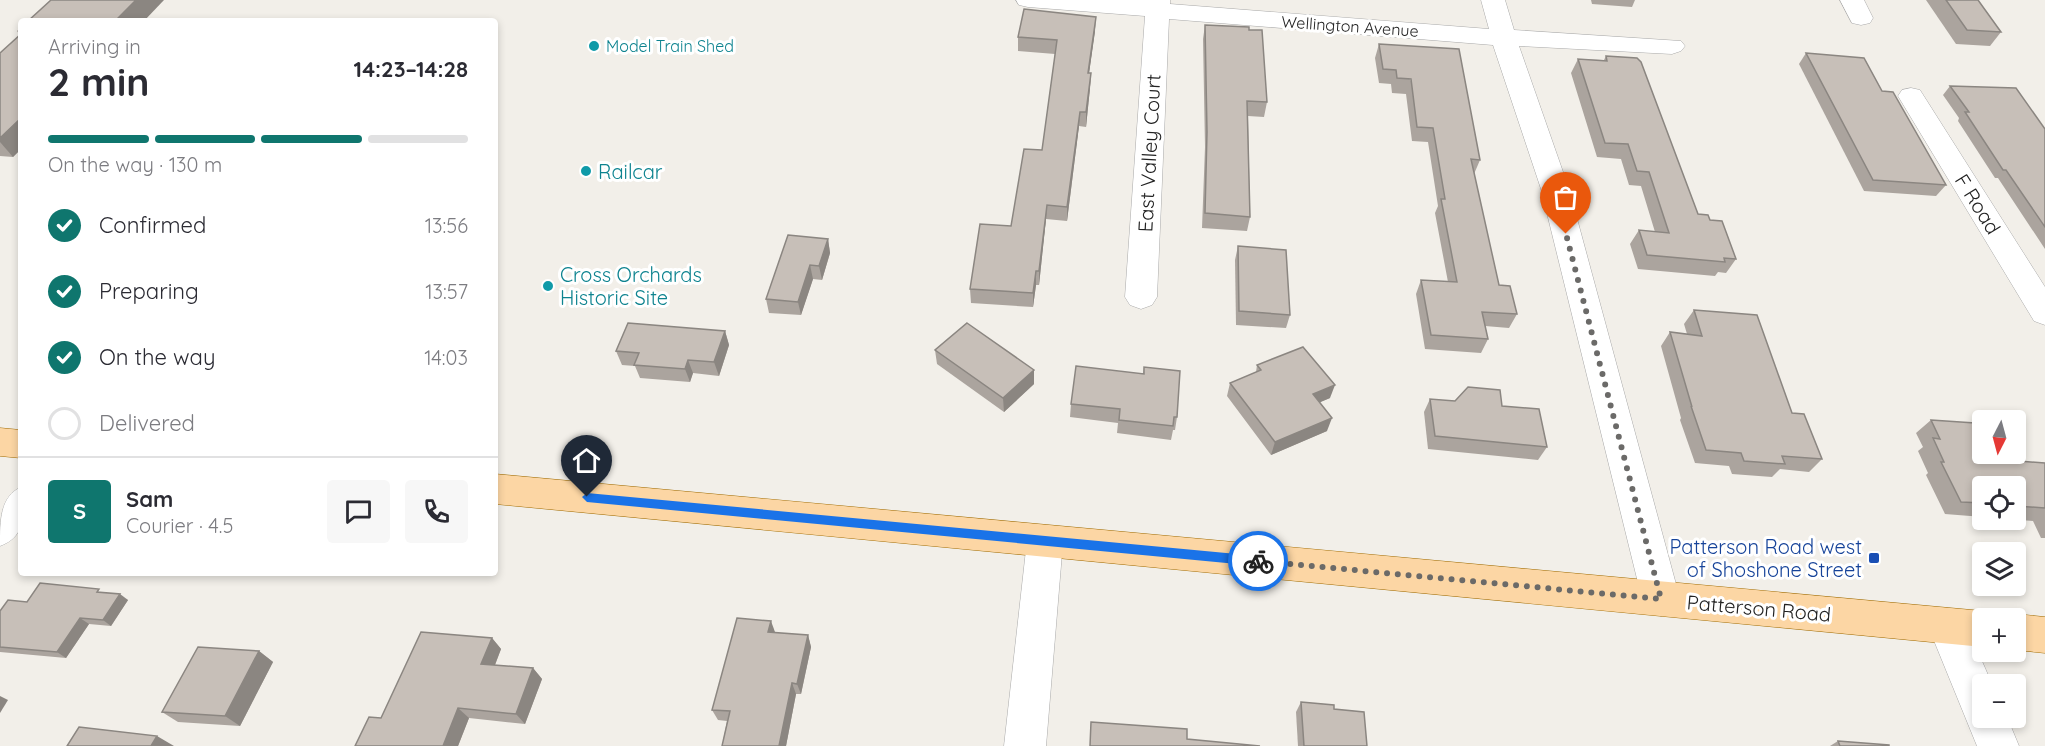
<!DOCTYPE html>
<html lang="en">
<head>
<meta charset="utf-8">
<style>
	:root { --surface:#fff; --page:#f7f7f7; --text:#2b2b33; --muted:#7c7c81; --line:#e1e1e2; --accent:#0f766e }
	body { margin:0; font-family:Quicksand,sans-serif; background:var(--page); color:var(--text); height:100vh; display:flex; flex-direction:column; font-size:22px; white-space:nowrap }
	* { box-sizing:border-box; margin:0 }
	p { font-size:20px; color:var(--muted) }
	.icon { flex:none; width:33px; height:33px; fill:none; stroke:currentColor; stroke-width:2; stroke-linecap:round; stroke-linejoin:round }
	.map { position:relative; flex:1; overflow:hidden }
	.drawer { position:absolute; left:18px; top:18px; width:480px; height:558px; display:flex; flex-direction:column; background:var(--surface); border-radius:6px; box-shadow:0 3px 9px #0003 }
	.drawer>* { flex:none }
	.needle { width:39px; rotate:186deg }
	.controls { position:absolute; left:1972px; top:410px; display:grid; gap:12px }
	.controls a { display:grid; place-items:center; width:54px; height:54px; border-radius:6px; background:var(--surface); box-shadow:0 3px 9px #0003; font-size:30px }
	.pin { position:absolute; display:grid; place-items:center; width:51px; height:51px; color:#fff; margin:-62px -26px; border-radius:50% 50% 50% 0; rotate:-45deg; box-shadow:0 0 6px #0007 }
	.pin .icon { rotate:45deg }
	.courier { position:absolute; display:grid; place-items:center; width:60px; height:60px; margin:-30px; border:4px solid #1a73e8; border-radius:50%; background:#fff; color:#222; box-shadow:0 2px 8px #0007 }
	.headline em { font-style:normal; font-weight:700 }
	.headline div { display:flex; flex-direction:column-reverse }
	.headline { display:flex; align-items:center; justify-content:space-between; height:102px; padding:0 30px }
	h1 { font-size:39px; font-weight:700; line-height:45px }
	.bar { display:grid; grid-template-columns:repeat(4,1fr); gap:9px 6px; align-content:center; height:72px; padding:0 30px }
	.bar i { height:8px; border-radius:4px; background:var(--line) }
	.bar .selected { background:var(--accent) }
	.bar p { grid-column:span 4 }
	.line { display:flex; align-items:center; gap:15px; padding:0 30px; border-top:2px solid var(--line) }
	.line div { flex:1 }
	.round { display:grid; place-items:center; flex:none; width:63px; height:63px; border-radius:6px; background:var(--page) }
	ol { padding:0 30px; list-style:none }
	li { display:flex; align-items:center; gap:18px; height:66px }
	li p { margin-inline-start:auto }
	li .icon { padding:6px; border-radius:50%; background:var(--accent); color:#fff; stroke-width:4 }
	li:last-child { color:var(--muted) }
	li i { width:33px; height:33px; border:3px solid var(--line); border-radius:50% }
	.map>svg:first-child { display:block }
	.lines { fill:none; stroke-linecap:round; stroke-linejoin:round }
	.minor-casing { stroke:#a9a9a9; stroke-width:1 }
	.major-casing { stroke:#a06b00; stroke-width:1 }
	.minor { fill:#fff; fill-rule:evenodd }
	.major { fill:#fcd6a4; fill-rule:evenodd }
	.wall { fill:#aba49e }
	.shaded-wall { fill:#8b8681 }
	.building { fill:#c7bfb8; stroke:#8b8681; stroke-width:1.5 }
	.route { fill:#1a73e8 }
	.done { stroke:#6b6a68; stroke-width:6; stroke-dasharray:0 10.8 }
	.culture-dot { fill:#0f9aa8; stroke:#fff; stroke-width:2 }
	.transit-dot { fill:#1a4fb4; stroke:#fff; stroke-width:2 }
	.labels { text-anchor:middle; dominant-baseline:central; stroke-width:6; stroke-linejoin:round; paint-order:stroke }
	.far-street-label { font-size:16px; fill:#222; stroke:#fff }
	.far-culture-label { font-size:16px; fill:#0d838f; stroke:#fff; text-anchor:start }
	.street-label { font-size:20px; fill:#222; stroke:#fff }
	.culture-label { font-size:20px; fill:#0d838f; stroke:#fff; text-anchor:start }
	.transit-label { font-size:20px; fill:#164399; stroke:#fff; text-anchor:end }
</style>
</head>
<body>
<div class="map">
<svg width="2045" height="746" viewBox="0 0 2045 746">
	<rect width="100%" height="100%" fill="#f2efe9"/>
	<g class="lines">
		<g class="minor-casing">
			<g id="minor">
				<polygon points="1016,0 1170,0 1170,4 1489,29 1481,0 1505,0 1514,30 1681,41 1685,46 1681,51 1672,54 1519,46 1569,189 1680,599 1674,611 1661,616 1648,611 1642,599 1541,189 1493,45 1169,19 1157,297 1152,305 1141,309 1130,305 1125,297 1145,16 1028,7 1019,5"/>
				<polygon points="1840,0 1864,0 1873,18 1870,23 1861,25 1852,23"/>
				<polygon points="1911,88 1920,90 2045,287 2045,325 2034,321 1898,96 1902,90"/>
				<path d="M21,487C21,513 29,535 0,546C0,520 0,497 21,487Z"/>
				<polygon points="1045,525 1058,530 1063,541 1046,746 1004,746 1027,541 1032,530"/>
				<polygon points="1947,608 1961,613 1992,684 1983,684 1983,717 2007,717 2019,746 1977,746 1928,626 1933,613"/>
			</g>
		</g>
		<g class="major-casing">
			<g id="major">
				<polygon points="0,428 21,430 21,458 0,456"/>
				<polygon points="495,474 1983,611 1998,618 1983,618 1983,647 495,504"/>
				<polygon points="2016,614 2045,617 2045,653 2016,650 2016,618 2005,618"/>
			</g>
		</g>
		<use href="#minor" class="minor"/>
		<use href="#major" class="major"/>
	</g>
	<g class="wall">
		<polygon points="1591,0 1635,0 1632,7 1592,4"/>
		<polygon points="1926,0 1978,0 2001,32 1990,46 1956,44"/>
		<polygon points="1205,25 1267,102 1264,117 1248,116 1250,217 1247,231 1202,228 1205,147 1203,39"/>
		<polygon points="21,27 21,149 13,157 0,156 0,53 20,35 17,31"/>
		<polygon points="1095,31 1089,73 1091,73 1090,88 1086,127 1079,126 1067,221 1046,219 1039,285 1036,285 1033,307 971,303 970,289 1011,226 1042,150 1055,54 1018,51 1018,37"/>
		<polygon points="1379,44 1480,160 1474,174 1499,285 1517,314 1509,328 1485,326 1488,339 1481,353 1425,349 1416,294 1421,280 1448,282 1435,213 1438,206 1428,142 1412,141 1406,94 1392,93 1391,84 1379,83 1375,58"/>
		<polygon points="1806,53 1882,91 1946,185 1936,196 1864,191 1799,64"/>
		<polygon points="1606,56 1698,214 1710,220 1736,259 1726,273 1718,272 1715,276 1638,269 1630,244 1639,230 1655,232 1641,186 1629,185 1621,159 1597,157 1571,73 1578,59 1604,60"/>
		<polygon points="1950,86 2045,129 2045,249 1998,178 1995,178 1958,121 1959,118 1943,95"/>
		<polygon points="828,239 830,253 822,280 813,279 801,315 769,313 766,299"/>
		<polygon points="1238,246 1290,315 1286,328 1236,325 1235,260"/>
		<polygon points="1694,310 1792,413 1822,459 1809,472 1780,469 1772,477 1732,474 1729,466 1695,463 1680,420 1681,418 1661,346 1670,332 1687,334 1684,324"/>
		<polygon points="725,331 729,345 719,376 693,373 690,382 640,378 635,366 622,365 616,351"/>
		<polygon points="935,350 1034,384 1004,412 937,364"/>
		<polygon points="1257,365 1330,398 1320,402 1327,431 1271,455 1227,396 1230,383 1256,372"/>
		<polygon points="1144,367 1177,417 1175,430 1173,430 1171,440 1117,433 1118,423 1070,417 1071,404 1143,373"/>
		<polygon points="1430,399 1502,406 1547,447 1538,460 1428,449 1424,412"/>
		<polygon points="1931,420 1994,459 2045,463 2045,538 2041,538 2033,521 2008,519 2016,519 2016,486 1983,486 1983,517 1945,514 1926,475 1928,473 1918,451 1923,447 1916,433"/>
		<polygon points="105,593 128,600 111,626 89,624 66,658 0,652 0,611 27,602"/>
		<polygon points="775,633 808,635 811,647 801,694 796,694 786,746 722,746 727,721 718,720 712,710"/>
		<polygon points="492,638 501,649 495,665 533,668 542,679 525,724 469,718 458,746 381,718"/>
		<polygon points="259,651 273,662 240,726 178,722 162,712"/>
		<polygon points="1301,702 1334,709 1367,746 1298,746 1296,712"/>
		<polygon points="1838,741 1889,746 1830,746"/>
	</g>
	<g class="shaded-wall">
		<polygon points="136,0 164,0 144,21 121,21 118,18"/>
		<polygon points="1096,17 1095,31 1087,88 1088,73"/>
		<polygon points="1091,73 1090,88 1086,127 1086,112"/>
		<polygon points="1080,112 1079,126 1067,221 1067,207"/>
		<polygon points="21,118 21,149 13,157 0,142 0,138"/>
		<polygon points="1047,205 1046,219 1039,285 1039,271"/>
		<polygon points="828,239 830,253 822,280 819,266"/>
		<polygon points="810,265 813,279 801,315 798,302"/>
		<polygon points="1036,271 1036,285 1033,307 1033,293"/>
		<polygon points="725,331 729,345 719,376 714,362"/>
		<polygon points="688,360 693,373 690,382 685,369"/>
		<polygon points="1034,370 1034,384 1004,412 1003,398"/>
		<polygon points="1335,385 1330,398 1309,407 1313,394"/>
		<polygon points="1332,418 1327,431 1271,455 1275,442"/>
		<polygon points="120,594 128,600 111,626 103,620"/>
		<polygon points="80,618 89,624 66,658 57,652"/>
		<polygon points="771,621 775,632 768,632"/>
		<polygon points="808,635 811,647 801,694 797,684"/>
		<polygon points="492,638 501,649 491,675 481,664"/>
		<polygon points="259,651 273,662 240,726 225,716"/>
		<polygon points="533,668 542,679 525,724 516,714"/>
		<polygon points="792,683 796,694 786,746 779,746"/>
		<polygon points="0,696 8,700 0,713"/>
		<polygon points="458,708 469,718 458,746 443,746"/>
		<polygon points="157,736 174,746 151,746"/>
	</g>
	<g class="building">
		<polygon points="51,0 136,0 118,18 136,19 134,21 28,21"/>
		<polygon points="1946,0 1978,0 2001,32 1967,30"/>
		<polygon points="1024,9 1096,17 1088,73 1091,73 1086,112 1080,112 1067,207 1047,205 1039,271 1036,271 1033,293 970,289 980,224 1011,226 1024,149 1042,150 1057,40 1018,37"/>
		<polygon points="1205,25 1249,27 1249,30 1262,30 1267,102 1247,101 1250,217 1205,213 1207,132"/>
		<polygon points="21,34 21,118 0,138 0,53"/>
		<polygon points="1379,44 1459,49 1480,160 1471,159 1499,285 1510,286 1517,314 1482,312 1488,339 1431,335 1421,280 1457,282 1441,199 1445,199 1433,128 1417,127 1411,79 1397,78 1396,70 1383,69"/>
		<polygon points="1806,53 1864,58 1882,91 1893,92 1946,185 1873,180"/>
		<polygon points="1606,56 1637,58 1641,62 1698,214 1708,215 1710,220 1722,221 1736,259 1724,258 1725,262 1647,255 1639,230 1669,233 1649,172 1637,171 1628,144 1605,143 1578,59 1607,61"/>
		<polygon points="1950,86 2016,88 2045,129 2045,227 2006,170 2003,170 1965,112 1969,112"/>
		<polygon points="788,235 828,239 819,266 810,265 798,302 766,299"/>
		<polygon points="1238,246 1286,250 1290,315 1239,311"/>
		<polygon points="1694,310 1757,315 1792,413 1804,414 1822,459 1782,456 1785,464 1744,461 1741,453 1706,450 1691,406 1692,407 1670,332 1702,336"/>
		<polygon points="628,323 725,331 714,362 688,360 685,369 634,365 639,353 616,351"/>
		<polygon points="967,323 1034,370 1003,398 935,350"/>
		<polygon points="1303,347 1335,385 1313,394 1332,418 1275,442 1230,383 1261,370 1257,365"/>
		<polygon points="1076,366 1144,374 1144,367 1180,371 1177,417 1174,417 1173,426 1119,420 1120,409 1071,404"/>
		<polygon points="1468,387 1500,390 1502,406 1539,409 1547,447 1435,436 1430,399 1455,401"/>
		<polygon points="1931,420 1975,423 1983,438 1983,453 1991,453 1994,459 2045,463 2045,508 2016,506 2016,486 1983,486 1983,503 1961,502 1941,462 1944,462 1933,438 1940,439"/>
		<polygon points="40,583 99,589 97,592 120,594 103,620 80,618 57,652 0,647 0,611 8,600 27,602"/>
		<polygon points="737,618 771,621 768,632 808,635 797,684 792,683 779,746 722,746 730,711 712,710"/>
		<polygon points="421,632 492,638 481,664 533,668 516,714 458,708 443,746 355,746 369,717 381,718"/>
		<polygon points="198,647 259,651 225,716 162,712"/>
		<polygon points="1301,702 1334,705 1334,709 1364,712 1367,746 1304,746"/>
		<polygon points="1091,722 1187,729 1187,739 1260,746 1090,746"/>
		<polygon points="79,727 157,736 151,746 67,746"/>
		<polygon points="1838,741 1889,745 1889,746 1840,746"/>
	</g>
	<polygon class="route" points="587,493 1258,556 1264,561 1258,566 587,502 582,497"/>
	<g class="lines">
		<polyline class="done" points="1258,561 1661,599 1566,234"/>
	</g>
	<g class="culture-dot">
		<circle cx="594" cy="46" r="6"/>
		<circle cx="586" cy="171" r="6"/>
		<circle cx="548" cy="286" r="6"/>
	</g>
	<rect class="transit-dot" x="1868" y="552" width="12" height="12" rx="3"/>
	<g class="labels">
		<g class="far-street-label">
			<text transform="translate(1350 26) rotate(4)">Wellington Avenue</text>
		</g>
		<g class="far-culture-label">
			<text x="606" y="46">Model Train Shed</text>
		</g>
		<g class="street-label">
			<text transform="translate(1149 153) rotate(-87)">East Valley Court</text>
			<text transform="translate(1978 204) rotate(58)">F Road</text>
			<text transform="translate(1759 608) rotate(5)">Patterson Road</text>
		</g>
		<g class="culture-label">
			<text x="598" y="171">Railcar</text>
			<text x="560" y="274">Cross Orchards<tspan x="560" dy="23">Historic Site</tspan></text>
		</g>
		<g class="transit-label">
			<text x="1862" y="546">Patterson Road west<tspan x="1862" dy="23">of Shoshone Street</tspan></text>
		</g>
	</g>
</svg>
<div class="controls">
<a><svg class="needle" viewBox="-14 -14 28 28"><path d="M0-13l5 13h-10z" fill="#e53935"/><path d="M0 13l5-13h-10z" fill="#7c7c81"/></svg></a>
<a><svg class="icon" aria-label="locate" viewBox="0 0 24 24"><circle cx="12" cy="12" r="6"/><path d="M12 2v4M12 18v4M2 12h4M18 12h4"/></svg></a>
<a><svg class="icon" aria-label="layers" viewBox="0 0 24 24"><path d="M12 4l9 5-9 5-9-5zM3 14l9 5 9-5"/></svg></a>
<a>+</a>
<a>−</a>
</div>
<div class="pin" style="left:1566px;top:234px;background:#ea580c"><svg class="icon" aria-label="bag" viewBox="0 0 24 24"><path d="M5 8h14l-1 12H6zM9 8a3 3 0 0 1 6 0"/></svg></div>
<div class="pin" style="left:587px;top:497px;background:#1f2937"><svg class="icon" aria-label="home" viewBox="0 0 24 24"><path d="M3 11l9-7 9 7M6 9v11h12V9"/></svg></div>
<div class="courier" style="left:1258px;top:561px"><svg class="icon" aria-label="bike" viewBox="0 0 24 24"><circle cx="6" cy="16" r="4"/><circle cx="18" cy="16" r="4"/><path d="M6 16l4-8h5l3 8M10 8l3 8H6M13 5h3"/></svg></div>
<section class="drawer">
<div class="headline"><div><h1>2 min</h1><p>Arriving in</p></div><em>14:23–14:28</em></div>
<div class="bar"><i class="selected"></i><i class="selected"></i><i class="selected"></i><i></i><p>On the way · 130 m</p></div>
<ol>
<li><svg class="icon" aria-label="check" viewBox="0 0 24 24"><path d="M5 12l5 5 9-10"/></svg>Confirmed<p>13:56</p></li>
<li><svg class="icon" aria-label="check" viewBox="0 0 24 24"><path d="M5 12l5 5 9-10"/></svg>Preparing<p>13:57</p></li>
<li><svg class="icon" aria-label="check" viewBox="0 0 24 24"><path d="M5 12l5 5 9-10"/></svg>On the way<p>14:03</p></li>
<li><i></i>Delivered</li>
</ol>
<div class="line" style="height:108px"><b class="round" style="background:var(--accent);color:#fff">S</b><div><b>Sam</b><p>Courier · 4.5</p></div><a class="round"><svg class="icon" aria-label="chat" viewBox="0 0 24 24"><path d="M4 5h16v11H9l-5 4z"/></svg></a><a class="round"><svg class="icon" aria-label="phone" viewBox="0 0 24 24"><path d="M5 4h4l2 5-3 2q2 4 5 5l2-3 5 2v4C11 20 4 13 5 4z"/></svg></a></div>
</section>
</div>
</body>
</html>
